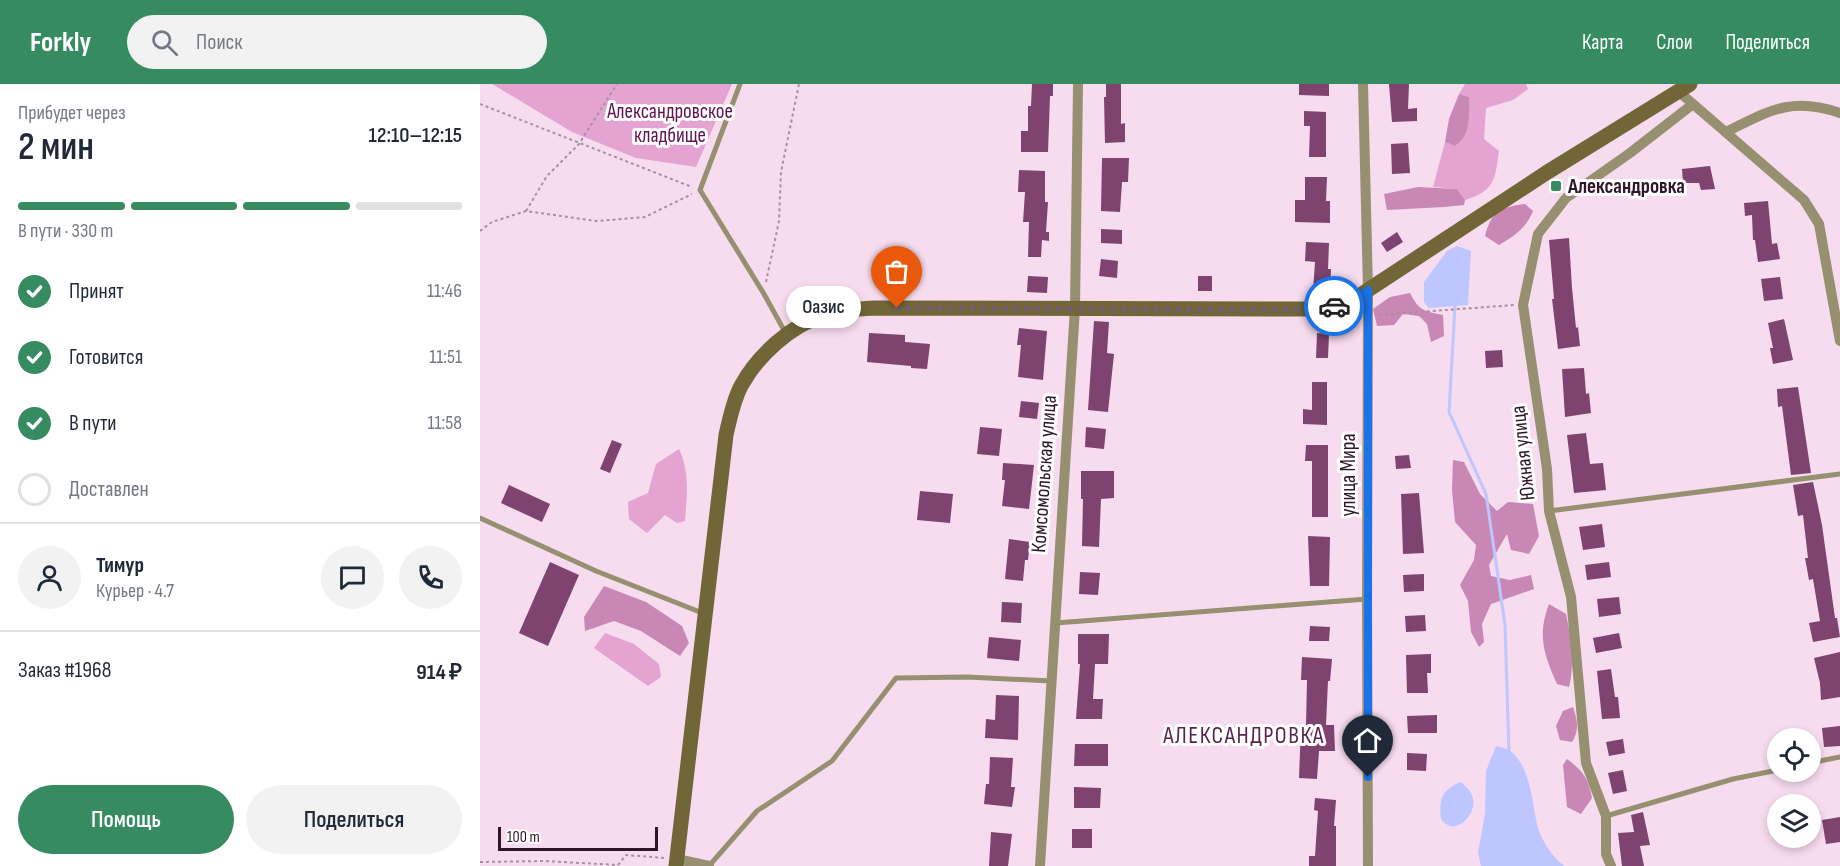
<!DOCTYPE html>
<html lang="ru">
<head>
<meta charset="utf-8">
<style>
	:root { --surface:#fff; --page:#f2f2f3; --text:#1f2937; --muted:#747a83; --line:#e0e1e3; --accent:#368c60 }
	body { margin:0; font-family:"Sofia Sans Condensed",sans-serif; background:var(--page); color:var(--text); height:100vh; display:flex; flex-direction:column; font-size:22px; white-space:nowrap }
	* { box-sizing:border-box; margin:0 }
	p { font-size:20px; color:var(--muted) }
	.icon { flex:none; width:33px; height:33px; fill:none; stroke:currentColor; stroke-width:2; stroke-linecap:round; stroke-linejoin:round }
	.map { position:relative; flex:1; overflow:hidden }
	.sheet { display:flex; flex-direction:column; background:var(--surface); width:480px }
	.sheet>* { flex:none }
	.fabs { position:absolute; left:1287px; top:644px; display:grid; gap:12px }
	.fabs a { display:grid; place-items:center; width:54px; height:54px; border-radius:50%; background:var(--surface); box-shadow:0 3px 9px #0003; font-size:30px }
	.scale { position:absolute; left:18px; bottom:15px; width:160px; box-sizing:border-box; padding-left:6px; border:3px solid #2f1729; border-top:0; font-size:16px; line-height:21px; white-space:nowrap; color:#2f1729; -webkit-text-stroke:4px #fff; paint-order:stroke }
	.pin { position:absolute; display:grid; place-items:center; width:51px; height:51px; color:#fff; margin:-62px -26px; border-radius:50% 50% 50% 0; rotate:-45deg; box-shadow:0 0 6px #0007 }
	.pin .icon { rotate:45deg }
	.courier { position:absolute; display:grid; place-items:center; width:60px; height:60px; margin:-30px; border:4px solid #1a73e8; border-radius:50%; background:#fff; color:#222; box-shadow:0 2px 8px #0007 }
	.bubble { position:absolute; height:42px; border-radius:21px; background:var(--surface); box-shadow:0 3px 9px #0003; font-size:20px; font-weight:600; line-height:42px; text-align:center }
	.summary em { font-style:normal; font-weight:600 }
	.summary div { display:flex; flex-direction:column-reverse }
	.summary { display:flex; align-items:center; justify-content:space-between; height:102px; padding:0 18px }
	h1 { font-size:39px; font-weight:600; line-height:45px }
	.bar { display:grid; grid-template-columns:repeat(4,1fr); gap:9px 6px; align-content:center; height:72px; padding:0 18px }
	.bar i { height:8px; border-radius:4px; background:var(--line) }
	.bar .selected { background:var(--accent) }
	.bar p { grid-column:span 4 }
	.line { display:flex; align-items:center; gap:15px; padding:0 18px; border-top:2px solid var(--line) }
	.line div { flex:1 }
	.round { display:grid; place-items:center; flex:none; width:63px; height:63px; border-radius:32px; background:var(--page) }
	ol { padding:0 18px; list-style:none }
	li { display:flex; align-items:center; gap:18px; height:66px }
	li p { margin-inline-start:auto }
	li .icon { padding:6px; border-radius:50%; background:var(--accent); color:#fff; stroke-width:4 }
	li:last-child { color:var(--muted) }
	li i { width:33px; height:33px; border:3px solid var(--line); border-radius:50% }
	.action { display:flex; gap:12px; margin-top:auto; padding:12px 18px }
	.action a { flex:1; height:69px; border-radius:36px; background:var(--accent); color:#fff; font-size:24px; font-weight:600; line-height:69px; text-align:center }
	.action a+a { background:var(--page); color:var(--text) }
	header { display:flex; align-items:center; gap:36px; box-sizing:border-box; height:84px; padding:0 30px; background:var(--accent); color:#fff }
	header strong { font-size:28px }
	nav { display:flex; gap:33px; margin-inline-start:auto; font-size:21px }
	.search { width:420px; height:54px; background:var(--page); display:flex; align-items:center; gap:15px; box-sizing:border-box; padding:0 21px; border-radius:33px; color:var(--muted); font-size:22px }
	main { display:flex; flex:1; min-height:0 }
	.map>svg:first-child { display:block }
	.green { fill:#e4a3d1 }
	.forest { fill:#c887b5 }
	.water { fill:#bdc6fe }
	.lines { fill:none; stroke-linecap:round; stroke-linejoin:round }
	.stream { stroke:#bdc6fe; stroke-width:3 }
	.building { fill:#7e436f }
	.path { stroke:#aa8fa2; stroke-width:2; stroke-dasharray:3 3; stroke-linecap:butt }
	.service { stroke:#968f70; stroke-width:5 }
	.minor { stroke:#968f70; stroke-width:10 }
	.secondary { stroke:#706637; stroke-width:15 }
	.done { stroke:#755c6e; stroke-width:6; stroke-dasharray:0 10.8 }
	.route { stroke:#1a73e8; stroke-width:8 }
	.poi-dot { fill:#368c60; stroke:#fff; stroke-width:2 }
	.labels { text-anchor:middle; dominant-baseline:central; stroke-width:6; stroke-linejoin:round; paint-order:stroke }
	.park-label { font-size:21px; fill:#611451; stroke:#fff }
	.poi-label { font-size:21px; font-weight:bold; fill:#2f1729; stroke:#fff; text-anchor:start }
	.street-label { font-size:21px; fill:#2f1729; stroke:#fff }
	.quarter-label { font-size:24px; letter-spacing:1.5px; fill:#59234c; stroke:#fff }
</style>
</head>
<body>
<header>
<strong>Forkly</strong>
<div class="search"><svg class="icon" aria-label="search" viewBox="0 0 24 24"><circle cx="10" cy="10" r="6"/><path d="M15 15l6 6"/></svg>Поиск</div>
<nav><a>Карта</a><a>Слои</a><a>Поделиться</a></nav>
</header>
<main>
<section class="sheet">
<div class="summary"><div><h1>2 мин</h1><p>Прибудет через</p></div><em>12:10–12:15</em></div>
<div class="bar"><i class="selected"></i><i class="selected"></i><i class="selected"></i><i></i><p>В пути · 330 m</p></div>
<ol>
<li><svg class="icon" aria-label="check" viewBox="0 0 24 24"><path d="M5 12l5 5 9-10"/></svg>Принят<p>11:46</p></li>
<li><svg class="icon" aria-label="check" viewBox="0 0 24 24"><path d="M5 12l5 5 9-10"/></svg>Готовится<p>11:51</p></li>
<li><svg class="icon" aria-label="check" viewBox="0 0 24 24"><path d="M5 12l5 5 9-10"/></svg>В пути<p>11:58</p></li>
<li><i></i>Доставлен</li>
</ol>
<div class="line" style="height:108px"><a class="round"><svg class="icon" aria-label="person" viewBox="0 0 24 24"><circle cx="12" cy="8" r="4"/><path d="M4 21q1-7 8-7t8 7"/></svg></a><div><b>Тимур</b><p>Курьер · 4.7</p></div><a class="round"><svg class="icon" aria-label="chat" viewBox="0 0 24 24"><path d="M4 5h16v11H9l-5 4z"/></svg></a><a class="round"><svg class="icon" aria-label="phone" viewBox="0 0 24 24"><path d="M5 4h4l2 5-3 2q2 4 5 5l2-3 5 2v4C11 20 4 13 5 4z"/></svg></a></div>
<div class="line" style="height:78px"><div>Заказ #1968</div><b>914 ₽</b></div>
<div class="action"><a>Помощь</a><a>Поделиться</a></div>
</section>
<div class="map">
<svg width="1360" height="782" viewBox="0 0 1360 782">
	<rect width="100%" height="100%" fill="#f7dbee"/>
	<g class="green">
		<polygon points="12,0 252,0 216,83 156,74 92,48"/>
		<path d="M985,0H1046L1048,5L1033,16L1006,24L1004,55L1019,67C1015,95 1015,107 985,116L977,105L953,103L965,58L975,62C992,51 989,31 989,13L979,10Z"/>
		<path d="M199,365C210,388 207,413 205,437L197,439L185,431L167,449L149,435L148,418L168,409L176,380Z"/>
		<polygon points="125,549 154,560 179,580 181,593 168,602 114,564"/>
	</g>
	<g class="forest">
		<path d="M979,10L989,13C989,31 992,51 975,62L965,58L969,35Z"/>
		<polygon points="938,103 977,105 985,116 984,121 964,123 907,126 904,110"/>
		<path d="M1045,120L1053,127C1046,144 1035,152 1019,161L1005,152C1011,128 1020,123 1045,120Z"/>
		<path d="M930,209C939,227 944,227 963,231L964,252L951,258L947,240L939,232L923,230L914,241L897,242L893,225L910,213Z"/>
		<polygon points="973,376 984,378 1000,410 1017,427 1028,418 1053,420 1059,452 1049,470 1031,466 1027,450 1009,481 1011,492 1030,496 1051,491 1054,505 1011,520 1002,540 1004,558 999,563 991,548 988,517 980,501 994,476 996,461 975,438 972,406"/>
		<polygon points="124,502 166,518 202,542 209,559 200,572 161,547 134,537 105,547 104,533"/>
		<path d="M1069,520L1086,530C1091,553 1095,581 1089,603L1077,600C1064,571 1057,551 1069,520Z"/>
		<path d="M1093,623C1097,635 1100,646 1092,658L1080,656L1076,642L1083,627Z"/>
		<path d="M1087,675C1102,686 1109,695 1112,714L1101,730L1087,723L1083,681Z"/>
	</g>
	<g class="water">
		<polygon points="977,162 991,167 988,221 949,224 944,218 944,198 967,167"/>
		<path d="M1016,662C1020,663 1025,664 1029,666C1051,681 1052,721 1058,744C1063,759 1072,772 1084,782H1001L998,769L1005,729L1006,687Z"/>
		<path d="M980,698C1010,717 982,749 968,741C965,740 963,737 961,735C959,714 961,708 980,698Z"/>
	</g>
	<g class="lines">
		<polyline class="stream" points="975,222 969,328 1006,410 1025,541 1029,669"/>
	</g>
	<g class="building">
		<polygon points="552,0 573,0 573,12 570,12 568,68 541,68 541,47 548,47 548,22 551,22"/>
		<polygon points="626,0 641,0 641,40 645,39 645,58 625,59 624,13 626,13"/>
		<polygon points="819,0 849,0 849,12 819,11"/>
		<polygon points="909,0 929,0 928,25 937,24 937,37 912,38"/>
		<polygon points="824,27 846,28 846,73 829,73 830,42 824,42"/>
		<polygon points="928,59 930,89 912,90 911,60"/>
		<polygon points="622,74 649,74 648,98 642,98 640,128 621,127"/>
		<polygon points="1230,82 1235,105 1221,106 1219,99 1203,99 1202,85"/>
		<polygon points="539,86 565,87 565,118 568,118 566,148 569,148 569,157 562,156 561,173 548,173 549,138 543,138 545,108 538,108"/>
		<polygon points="825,93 847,93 846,117 850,117 850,139 815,138 815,116 825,116"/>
		<polygon points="1288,117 1292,160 1297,159 1300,175 1278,178 1275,156 1273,156 1272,131 1265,132 1264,119"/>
		<polygon points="621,145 642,146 642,160 621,159"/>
		<polygon points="917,148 923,158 907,168 901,159"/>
		<polygon points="1089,154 1092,204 1096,244 1098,243 1100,262 1078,265 1072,215 1074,215 1069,156"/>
		<polygon points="826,158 849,159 848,185 851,185 850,208 833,207 835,178 825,177"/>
		<polygon points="621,175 638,177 637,194 619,192"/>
		<polygon points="548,192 568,193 567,209 547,208"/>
		<rect x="718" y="192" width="14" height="15"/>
		<polygon points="1300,193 1303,215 1284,217 1281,195"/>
		<polygon points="1304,235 1313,276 1293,280 1290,264 1293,264 1288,239"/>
		<polygon points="614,237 629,238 627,269 634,270 628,328 608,326"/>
		<polygon points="539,244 567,247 563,296 538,293 541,261 537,261"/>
		<polygon points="389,249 425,251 425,258 450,260 447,285 431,284 431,282 387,278"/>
		<polygon points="837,249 849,250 848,274 836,274"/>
		<polygon points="1022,266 1023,283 1006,284 1005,267"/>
		<polygon points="1104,284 1106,310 1109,309 1111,329 1085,333 1082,285"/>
		<polygon points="832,298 847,298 847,341 823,340 823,325 832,326"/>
		<polygon points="1318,303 1331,389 1311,391 1302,322 1298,323 1297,305"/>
		<polygon points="541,317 559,319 557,335 539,333"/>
		<polygon points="500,343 522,345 519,372 497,370"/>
		<polygon points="606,343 626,345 624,365 605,363"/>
		<polygon points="1106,349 1110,380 1123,379 1126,406 1094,409 1087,351"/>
		<polygon points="132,356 142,360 130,389 120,385"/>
		<polygon points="826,361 848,361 848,433 832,433 832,377 825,377"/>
		<polygon points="929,371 931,384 916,385 915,372"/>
		<polygon points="523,379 554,381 549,425 522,422 525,396 522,396"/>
		<polygon points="601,387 634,387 634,414 621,415 619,463 602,462 603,415 601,415"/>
		<polygon points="1333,398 1342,441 1355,534 1357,534 1360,553 1333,558 1329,539 1340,537 1333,495 1329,496 1325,474 1328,474 1323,431 1318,432 1313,401"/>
		<polygon points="29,401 70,420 62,438 21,419"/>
		<polygon points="440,407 473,410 470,439 437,436"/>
		<polygon points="939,409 944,469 923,470 921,410"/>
		<polygon points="1122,440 1125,463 1103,466 1099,443"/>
		<polygon points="828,452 850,453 849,502 830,502"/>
		<polygon points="529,455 550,458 548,476 545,476 543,497 525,495"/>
		<polygon points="70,478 99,491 68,562 39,549"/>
		<polygon points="1129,478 1131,493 1107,496 1105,481"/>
		<polygon points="600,488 620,489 618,511 599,510"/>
		<polygon points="944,490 944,507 924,508 923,491"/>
		<polygon points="1139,513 1141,530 1119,533 1117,515"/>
		<polygon points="522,518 542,519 541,539 521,538"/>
		<polygon points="945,531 946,547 926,548 925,532"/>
		<polygon points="830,542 850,543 849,557 829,557"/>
		<polygon points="1139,549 1142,564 1116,569 1113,554"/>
		<polygon points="598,550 629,550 628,580 615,580 613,615 623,615 622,635 596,635 600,580 598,580"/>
		<polygon points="509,553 541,556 539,577 507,574"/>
		<polygon points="1360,568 1360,613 1341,616 1340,599 1334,574"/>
		<polygon points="951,570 951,589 947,589 948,609 927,609 926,571"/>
		<polygon points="822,573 852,575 850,597 848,597 846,641 854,641 855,667 839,667 837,695 819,694 821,641 826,641 827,596 821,596"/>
		<polygon points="1131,585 1135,613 1138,613 1140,634 1122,635 1117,587"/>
		<polygon points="516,611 539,612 538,656 505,654 506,635 515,636"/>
		<polygon points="957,631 957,649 928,649 927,632"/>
		<polygon points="1360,642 1360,662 1344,663 1342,644"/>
		<polygon points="1143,655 1145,669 1129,672 1126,658"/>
		<polygon points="595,660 628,660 628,682 594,682"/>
		<polygon points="927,669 947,670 946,687 927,686"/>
		<polygon points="510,673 533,674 531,703 535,703 532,723 504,720 506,700 509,700"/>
		<polygon points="1143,686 1147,707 1133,710 1128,689"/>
		<polygon points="594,703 621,704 620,724 594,724"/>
		<polygon points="835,714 856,716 854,742 856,742 856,782 829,782 829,772 835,772 838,727 834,726"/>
		<polygon points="1163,728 1170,761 1160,762 1164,782 1142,782 1138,749 1154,748 1151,731"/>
		<polygon points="1360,733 1360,758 1346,760 1342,736"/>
		<rect x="592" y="745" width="20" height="19"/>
		<polygon points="511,748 532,750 528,782 509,782"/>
	</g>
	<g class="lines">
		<g class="path">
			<polyline points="0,20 212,103"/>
			<polyline points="46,127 67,92 99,60 137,0"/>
			<polyline points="0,147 12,138 46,127 116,137 165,133 212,110"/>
			<polyline points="286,198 299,137 301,88 319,0"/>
			<polyline points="899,231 1034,221"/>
			<polyline points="0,778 64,777 138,781"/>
			<polyline points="138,781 146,771 185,774"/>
		</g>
		<g class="service">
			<polyline points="260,0 220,106 284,210 305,248"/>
			<polyline points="1069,427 1360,390"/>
			<polyline points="0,434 116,487 225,530"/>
			<polyline points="576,539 887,515"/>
			<polyline points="1330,679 1360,673"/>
			<polyline points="1126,732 1253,695 1298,686"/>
			<polyline points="229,782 277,727 352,677 416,594 487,593 571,597"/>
		</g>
		<g class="minor">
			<polyline points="883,0 888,206 887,515 888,782"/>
			<polyline points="1198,7 1324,116 1339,140 1360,257"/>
			<path d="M1246,48C1289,27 1311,12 1360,29"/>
			<polyline points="197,775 229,782"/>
			<polyline points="560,782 595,224 598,0"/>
			<polyline points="1131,782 1126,770 1126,732 1106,679 1091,513 1069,427 1067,385 1043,221 1058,150 1086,114 1150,69 1213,20"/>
		</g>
		<path class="secondary" d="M196,782L246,351C250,334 253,317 261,302C277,272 311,241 344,231C361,226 377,225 394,224L843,225L872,217L888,206L1066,89L1210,0"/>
	</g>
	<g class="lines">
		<polyline class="done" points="417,224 806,226 843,225 854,222"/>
		<polyline class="route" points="854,222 872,217 888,206 888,693"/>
	</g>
	<rect class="poi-dot" x="1070" y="96" width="12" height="12" rx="3"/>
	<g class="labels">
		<g class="park-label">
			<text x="190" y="27">Александровское<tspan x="190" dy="24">кладбище</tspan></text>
		</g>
		<g class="poi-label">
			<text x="1088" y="102">Александровка</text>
		</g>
		<g class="street-label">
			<text transform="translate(1043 369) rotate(-96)">Южная улица</text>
			<text transform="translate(564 390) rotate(-86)">Комсомольская улица</text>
			<text transform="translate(868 391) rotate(-90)">улица Мира</text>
		</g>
		<g class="quarter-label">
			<text x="764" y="651">АЛЕКСАНДРОВКА</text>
		</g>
	</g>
</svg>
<div class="fabs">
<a><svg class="icon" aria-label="locate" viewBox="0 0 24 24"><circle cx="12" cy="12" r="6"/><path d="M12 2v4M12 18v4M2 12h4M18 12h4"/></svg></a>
<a><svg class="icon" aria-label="layers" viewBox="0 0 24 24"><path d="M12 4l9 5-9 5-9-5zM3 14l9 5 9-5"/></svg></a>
</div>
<div class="scale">100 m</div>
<div class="pin" style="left:417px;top:224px;background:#ea580c"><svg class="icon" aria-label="bag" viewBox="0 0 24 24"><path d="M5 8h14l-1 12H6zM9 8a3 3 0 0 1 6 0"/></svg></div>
<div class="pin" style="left:888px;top:693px;background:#1f2937"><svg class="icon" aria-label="home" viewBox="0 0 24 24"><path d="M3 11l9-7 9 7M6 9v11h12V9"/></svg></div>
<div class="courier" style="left:854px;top:222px"><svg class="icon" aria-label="car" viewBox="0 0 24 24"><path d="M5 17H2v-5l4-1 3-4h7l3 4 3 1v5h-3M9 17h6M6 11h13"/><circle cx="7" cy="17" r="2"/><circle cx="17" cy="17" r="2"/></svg></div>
<div class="bubble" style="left:306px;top:202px;width:75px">Оазис</div>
</div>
</main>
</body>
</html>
